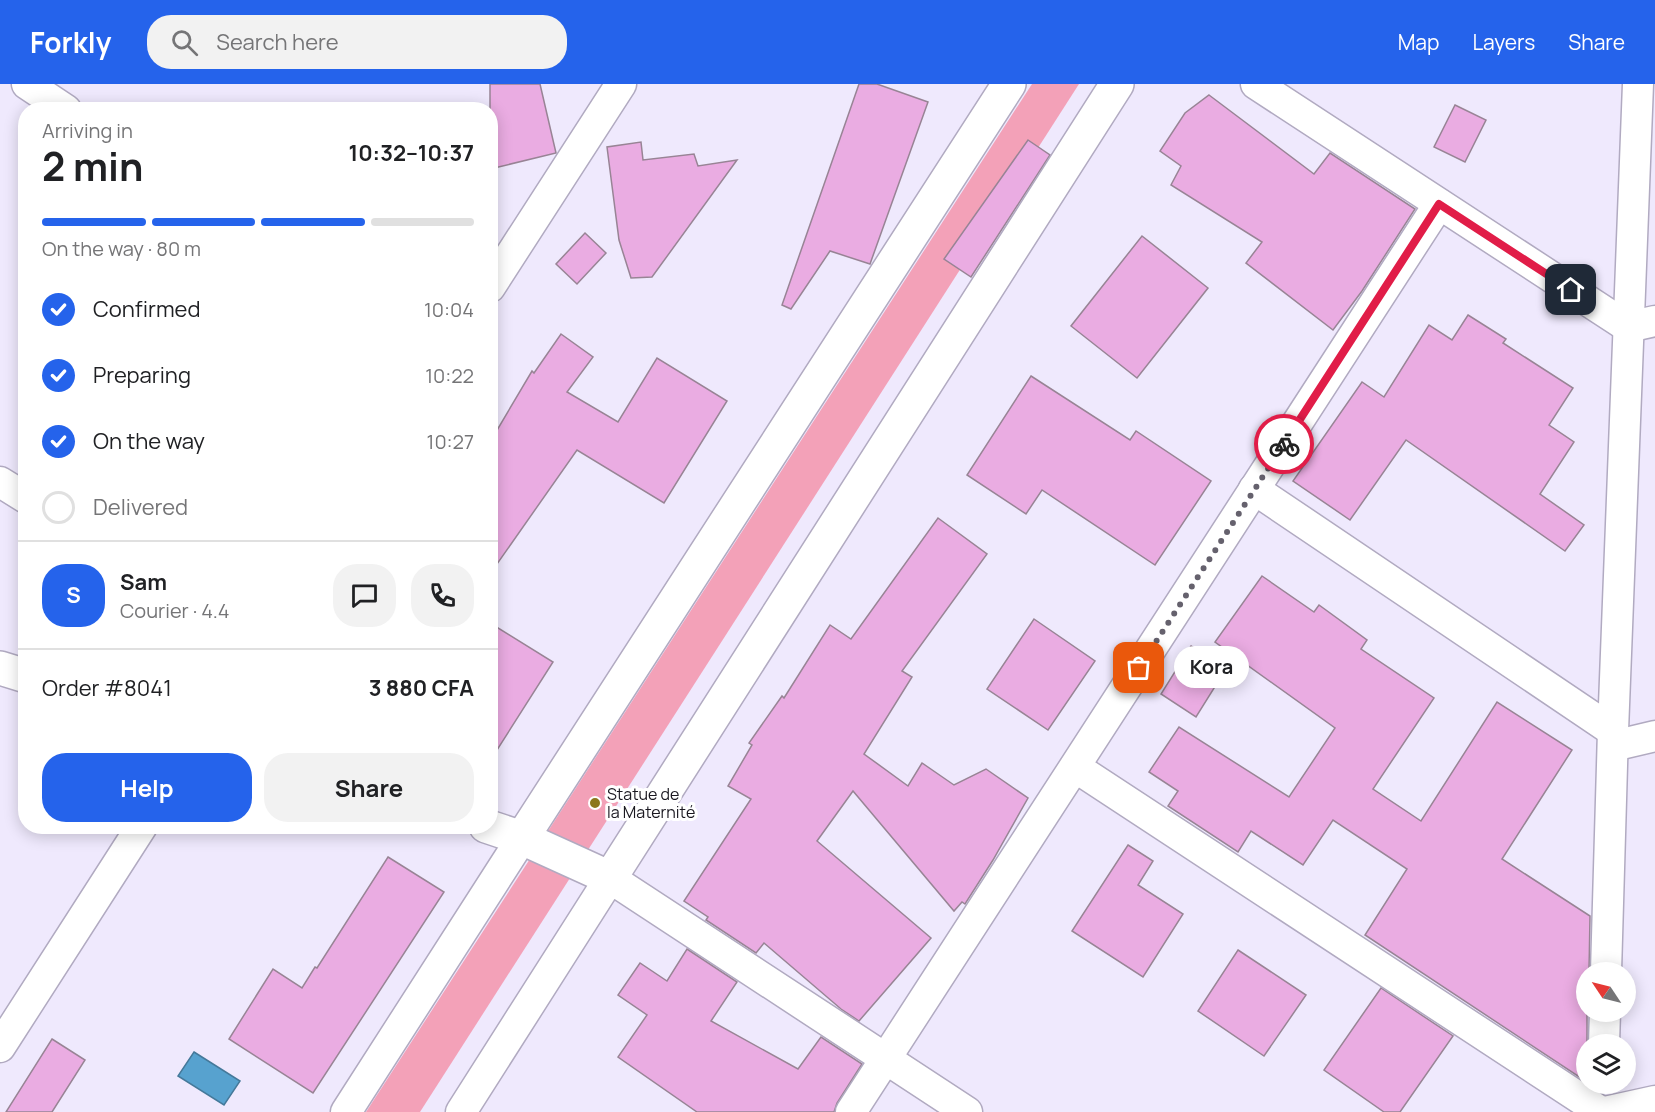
<!DOCTYPE html>
<html lang="en">
<head>
<meta charset="utf-8">
<style>
	:root { --surface:#fff; --page:#f2f2f2; --text:#202124; --muted:#757577; --line:#e0e0e0; --accent:#2563eb }
	body { margin:0; font-family:Manrope,sans-serif; background:var(--page); color:var(--text); height:100vh; display:flex; flex-direction:column; font-size:22px; white-space:nowrap }
	* { box-sizing:border-box; margin:0 }
	p { font-size:20px; color:var(--muted) }
	.icon { flex:none; width:33px; height:33px; fill:none; stroke:currentColor; stroke-width:2; stroke-linecap:round; stroke-linejoin:round }
	.map { position:relative; flex:1; overflow:hidden }
	.panel { position:absolute; left:18px; top:18px; width:480px; height:732px; display:flex; flex-direction:column; background:var(--surface); border-radius:24px; box-shadow:0 3px 15px #0003 }
	.panel>* { flex:none }
	.needle { width:39px; rotate:305deg }
	.buttons { position:absolute; left:1576px; top:878px; display:grid; gap:12px }
	.buttons a { display:grid; place-items:center; width:60px; height:60px; border-radius:50%; background:var(--surface); box-shadow:0 3px 15px #0003; font-size:30px }
	.pin { position:absolute; display:grid; place-items:center; width:51px; height:51px; color:#fff; margin:-26px; border-radius:12px; box-shadow:0 3px 9px #0006 }
	.courier { position:absolute; display:grid; place-items:center; width:60px; height:60px; margin:-30px; border:4px solid #e11d48; border-radius:50%; background:#fff; color:#222; box-shadow:0 2px 8px #0007 }
	.bubble { position:absolute; height:42px; border-radius:21px; background:var(--surface); box-shadow:0 3px 15px #0003; font-size:20px; font-weight:700; line-height:42px; text-align:center }
	.head em { font-style:normal; font-weight:700 }
	.head div { display:flex; flex-direction:column-reverse }
	.head { display:flex; align-items:center; justify-content:space-between; height:102px; padding:0 24px }
	h1 { font-size:39px; font-weight:700; line-height:45px }
	.bar { display:grid; grid-template-columns:repeat(4,1fr); gap:9px 6px; align-content:center; height:72px; padding:0 24px }
	.bar i { height:8px; border-radius:4px; background:var(--line) }
	.bar .active { background:var(--accent) }
	.bar p { grid-column:span 4 }
	.line { display:flex; align-items:center; gap:15px; padding:0 24px; border-top:2px solid var(--line) }
	.line div { flex:1 }
	.round { display:grid; place-items:center; flex:none; width:63px; height:63px; border-radius:24px; background:var(--page) }
	ol { padding:0 24px; list-style:none }
	li { display:flex; align-items:center; gap:18px; height:66px }
	li p { margin-inline-start:auto }
	li .icon { padding:6px; border-radius:50%; background:var(--accent); color:#fff; stroke-width:4 }
	li:last-child { color:var(--muted) }
	li i { width:33px; height:33px; border:3px solid var(--line); border-radius:50% }
	.primary-button { display:flex; gap:12px; margin-top:auto; padding:12px 24px }
	.primary-button a { flex:1; height:69px; border-radius:24px; background:var(--accent); color:#fff; font-size:24px; font-weight:700; line-height:69px; text-align:center }
	.primary-button a+a { background:var(--page); color:var(--text) }
	header { display:flex; align-items:center; gap:36px; box-sizing:border-box; height:84px; padding:0 30px; background:var(--accent); color:#fff }
	header strong { font-size:28px }
	nav { display:flex; gap:33px; margin-inline-start:auto; font-size:21px }
	.search { width:420px; height:54px; background:var(--page); display:flex; align-items:center; gap:15px; box-sizing:border-box; padding:0 21px; border-radius:24px; color:var(--muted); font-size:22px }
	.map>svg:first-child { display:block }
	.green { fill:#f3a1b8 }
	.water { fill:#57a2cf; stroke:#45799a; stroke-width:1.5 }
	.building { fill:#eaace2; stroke:#988495; stroke-width:1.5 }
	.lines { fill:none; stroke-linecap:round; stroke-linejoin:round }
	.minor-casing { stroke:#b1aac1; stroke-width:33 }
	.tertiary-casing { stroke:#b1aac1; stroke-width:36 }
	.minor { stroke:#fff; stroke-width:30 }
	.tertiary { stroke:#fff; stroke-width:33 }
	.done { stroke:#65616d; stroke-width:6; stroke-dasharray:0 10.8 }
	.route { stroke:#e11d48; stroke-width:8 }
	.poi-dot { fill:#8c771c; stroke:#fff; stroke-width:2 }
	.labels { text-anchor:middle; dominant-baseline:central; stroke-width:6; stroke-linejoin:round; paint-order:stroke }
	.poi-label { font-size:16px; fill:#1a1820; stroke:#fff; text-anchor:start }
</style>
</head>
<body>
<header>
<strong>Forkly</strong>
<div class="search"><svg class="icon" aria-label="search" viewBox="0 0 24 24"><circle cx="10" cy="10" r="6"/><path d="M15 15l6 6"/></svg>Search here</div>
<nav><a>Map</a><a>Layers</a><a>Share</a></nav>
</header>
<div class="map">
<svg width="1655" height="1028" viewBox="0 0 1655 1028">
	<rect width="100%" height="100%" fill="#efe9fd"/>
	<polygon class="green" points="1032,0 1079,0 420,1028 366,1028"/>
	<polygon class="water" points="194,968 240,997 224,1021 178,992"/>
	<g class="building">
		<polygon points="490,0 540,0 556,69 490,85"/>
		<polygon points="859,0 877,0 928,18 870,180 830,167 791,225 782,221"/>
		<polygon points="1209,11 1314,90 1330,69 1415,125 1362,207 1333,246 1246,179 1262,158 1171,101 1181,82 1160,67 1185,29"/>
		<polygon points="1455,21 1486,36 1465,78 1434,63"/>
		<polygon points="1028,56 1050,71 971,193 944,175"/>
		<polygon points="641,58 643,76 694,70 698,82 737,76 652,193 631,194 619,156 607,63"/>
		<polygon points="585,149 606,169 577,200 556,180"/>
		<polygon points="1142,152 1208,204 1137,294 1071,242"/>
		<polygon points="1468,231 1506,255 1503,259 1573,304 1549,341 1574,358 1540,410 1584,441 1565,467 1406,356 1350,436 1293,397 1362,298 1384,313 1429,241 1452,256"/>
		<polygon points="561,250 593,273 567,308 618,338 657,274 727,317 664,419 577,366 490,490 490,358 532,287 534,289"/>
		<polygon points="1031,292 1130,356 1136,347 1211,397 1155,481 1042,406 1026,430 967,391"/>
		<polygon points="938,434 987,470 902,587 912,593 864,670 908,702 922,679 954,701 986,685 1028,714 993,776 965,820 962,818 954,827 853,707 817,757 931,854 859,937 841,925 764,859 756,869 706,836 708,833 684,817 751,715 728,702 752,661 749,659 782,612 784,614 830,541 851,555"/>
		<polygon points="1262,492 1314,528 1319,521 1367,556 1361,565 1434,614 1373,705 1421,737 1497,618 1572,666 1502,775 1590,832 1589,888 1587,888 1587,998 1365,851 1407,785 1333,736 1303,781 1251,747 1238,768 1168,722 1178,707 1149,688 1179,643 1289,713 1335,644 1215,558"/>
		<polygon points="1034,535 1095,577 1048,646 987,605"/>
		<polygon points="490,539 553,578 490,677"/>
		<polygon points="1191,562 1226,585 1196,633 1161,610"/>
		<polygon points="1128,761 1153,777 1138,801 1183,830 1143,893 1072,847"/>
		<polygon points="388,773 444,808 313,1009 229,955 273,885 302,904 315,883 317,884"/>
		<polygon points="687,865 737,898 711,937 798,985 821,953 862,980 837,1019 834,1028 697,1028 618,973 647,931 618,911 640,879 667,897"/>
		<polygon points="1238,866 1306,911 1264,972 1198,927"/>
		<polygon points="1381,904 1453,952 1400,1028 1384,1028 1324,986"/>
		<polygon points="52,955 85,976 52,1028 6,1028"/>
	</g>
	<g class="lines">
		<g class="minor-casing">
			<g id="minor">
				<polyline points="27,0 66,26"/>
				<polyline points="1256,0 1628,243 1655,237"/>
				<polyline points="490,203 621,0"/>
				<polyline points="0,398 26,414"/>
				<polyline points="1254,405 1613,647"/>
				<polyline points="1613,662 1655,652"/>
				<polyline points="1075,683 1601,1028"/>
				<polyline points="1606,888 1613,647 1638,0"/>
				<polyline points="1604,960 1605,927"/>
				<polyline points="0,963 142,742"/>
				<polyline points="346,1028 522,754"/>
				<polyline points="461,1028 610,794 967,1028"/>
				<polyline points="851,1028 1439,120"/>
				<polyline points="1605,1028 1655,1017"/>
			</g>
		</g>
		<g class="tertiary-casing">
			<g id="tertiary">
				<polyline points="0,584 26,592"/>
				<polyline points="486,742 522,754 610,794 1117,0"/>
				<polyline points="522,754 1009,0"/>
			</g>
		</g>
		<use href="#minor" class="minor"/>
		<use href="#tertiary" class="tertiary"/>
	</g>
	<g class="lines">
		<polyline class="done" points="1139,584 1284,360"/>
		<polyline class="route" points="1284,360 1439,120 1571,206"/>
	</g>
	<circle class="poi-dot" cx="595" cy="719" r="6"/>
	<g class="labels">
		<g class="poi-label">
			<text x="607" y="710">Statue de<tspan x="607" dy="18">la Maternité</tspan></text>
		</g>
	</g>
</svg>
<div class="buttons">
<a><svg class="needle" viewBox="-14 -14 28 28"><path d="M0-13l5 13h-10z" fill="#e53935"/><path d="M0 13l5-13h-10z" fill="#757577"/></svg></a>
<a><svg class="icon" aria-label="layers" viewBox="0 0 24 24"><path d="M12 4l9 5-9 5-9-5zM3 14l9 5 9-5"/></svg></a>
</div>
<div class="pin" style="left:1139px;top:584px;background:#ea580c"><svg class="icon" aria-label="bag" viewBox="0 0 24 24"><path d="M5 8h14l-1 12H6zM9 8a3 3 0 0 1 6 0"/></svg></div>
<div class="pin" style="left:1571px;top:206px;background:#1f2937"><svg class="icon" aria-label="home" viewBox="0 0 24 24"><path d="M3 11l9-7 9 7M6 9v11h12V9"/></svg></div>
<div class="courier" style="left:1284px;top:360px"><svg class="icon" aria-label="bike" viewBox="0 0 24 24"><circle cx="6" cy="16" r="4"/><circle cx="18" cy="16" r="4"/><path d="M6 16l4-8h5l3 8M10 8l3 8H6M13 5h3"/></svg></div>
<div class="bubble" style="left:1174px;top:562px;width:75px">Kora</div>
<section class="panel">
<div class="head"><div><h1>2 min</h1><p>Arriving in</p></div><em>10:32–10:37</em></div>
<div class="bar"><i class="active"></i><i class="active"></i><i class="active"></i><i></i><p>On the way · 80 m</p></div>
<ol>
<li><svg class="icon" aria-label="check" viewBox="0 0 24 24"><path d="M5 12l5 5 9-10"/></svg>Confirmed<p>10:04</p></li>
<li><svg class="icon" aria-label="check" viewBox="0 0 24 24"><path d="M5 12l5 5 9-10"/></svg>Preparing<p>10:22</p></li>
<li><svg class="icon" aria-label="check" viewBox="0 0 24 24"><path d="M5 12l5 5 9-10"/></svg>On the way<p>10:27</p></li>
<li><i></i>Delivered</li>
</ol>
<div class="line" style="height:108px"><b class="round" style="background:var(--accent);color:#fff">S</b><div><b>Sam</b><p>Courier · 4.4</p></div><a class="round"><svg class="icon" aria-label="chat" viewBox="0 0 24 24"><path d="M4 5h16v11H9l-5 4z"/></svg></a><a class="round"><svg class="icon" aria-label="phone" viewBox="0 0 24 24"><path d="M5 4h4l2 5-3 2q2 4 5 5l2-3 5 2v4C11 20 4 13 5 4z"/></svg></a></div>
<div class="line" style="height:78px"><div>Order #8041</div><b>3 880 CFA</b></div>
<div class="primary-button"><a>Help</a><a>Share</a></div>
</section>
</div>
</body>
</html>
